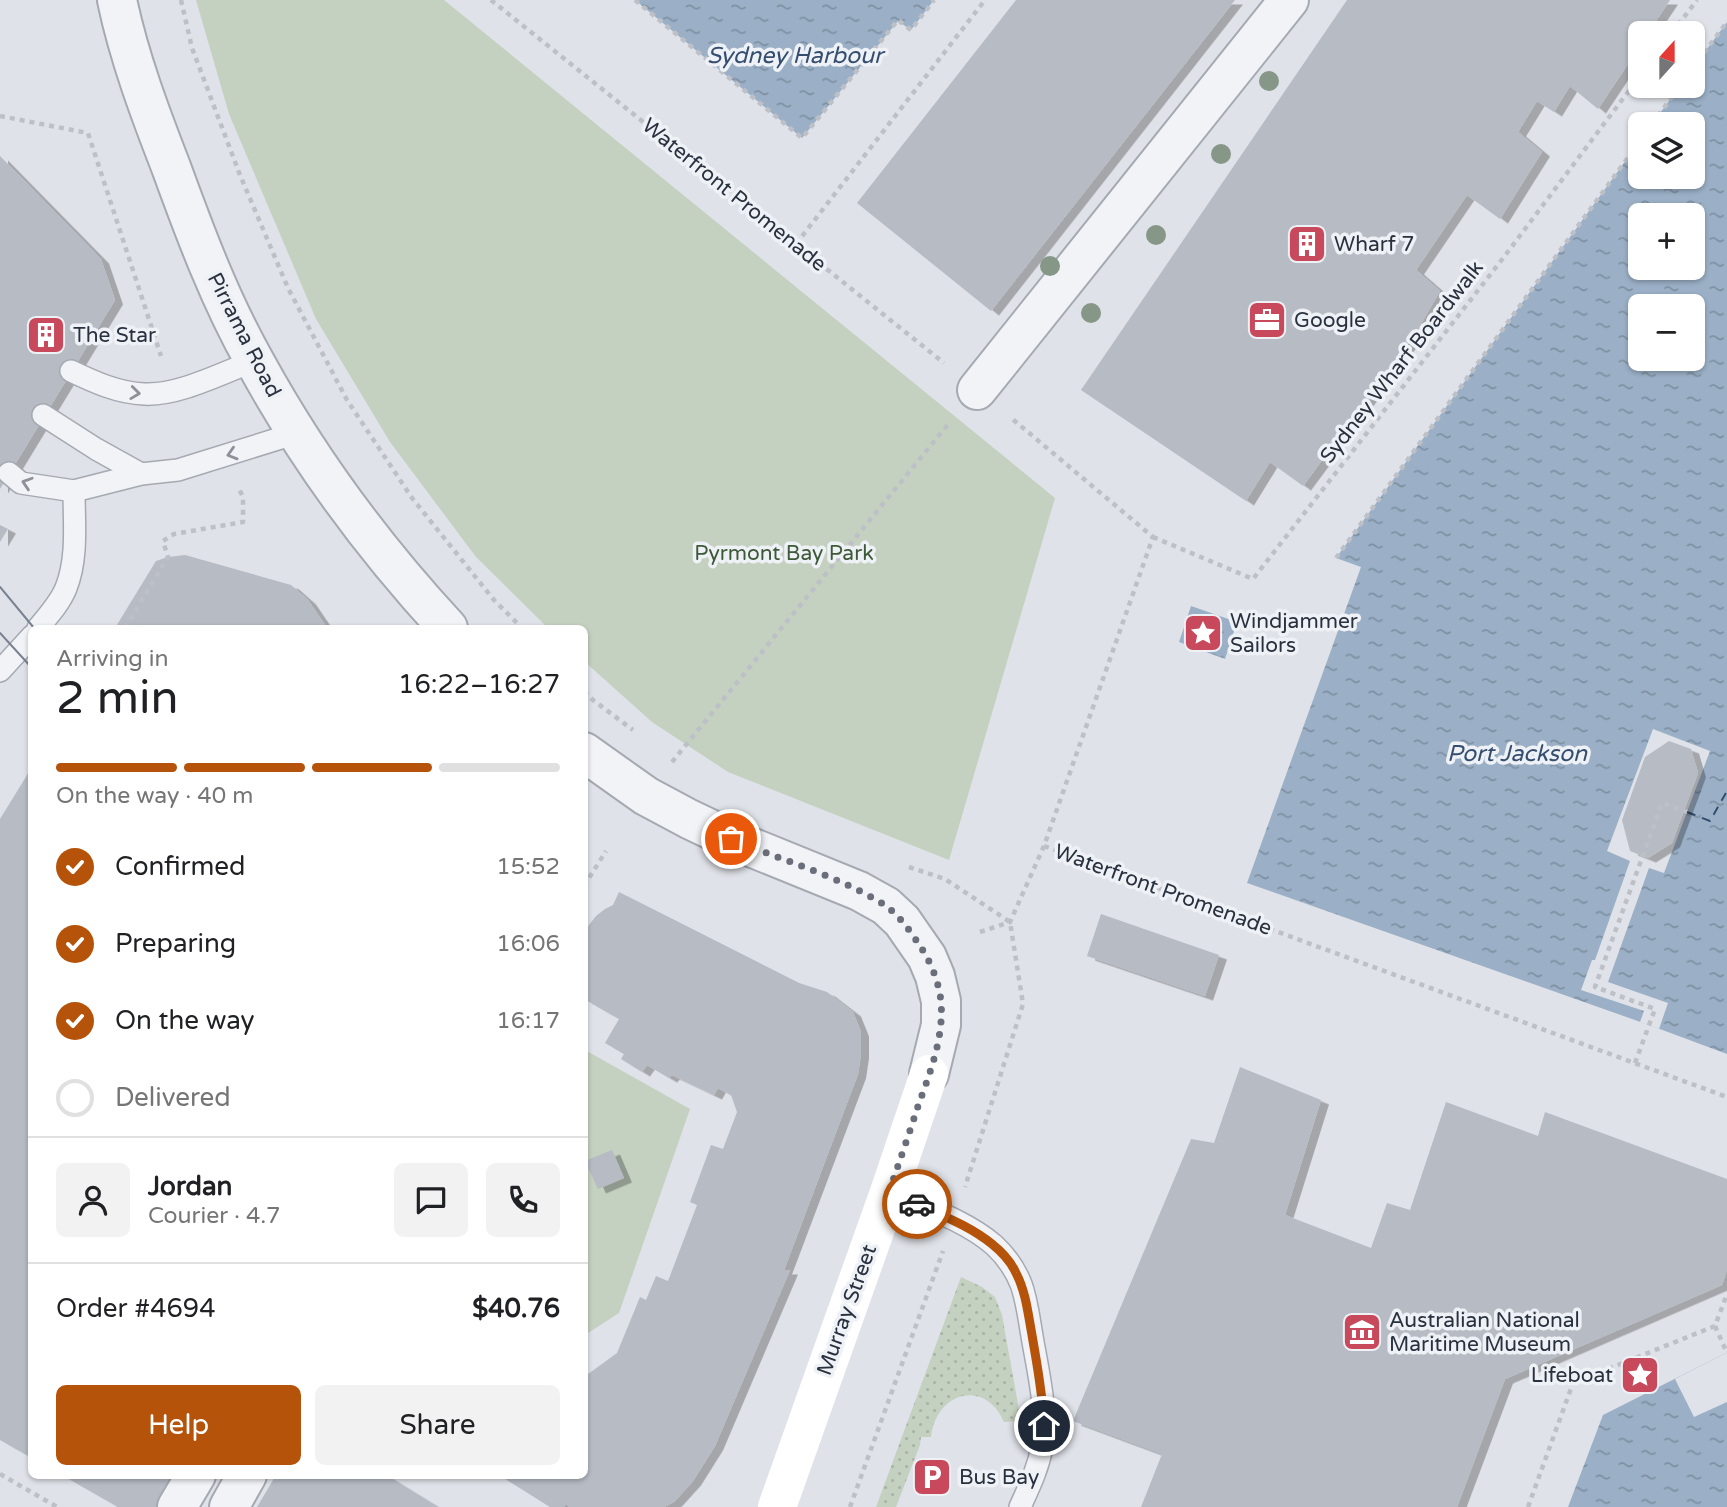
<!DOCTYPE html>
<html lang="en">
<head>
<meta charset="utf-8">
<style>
	:root { --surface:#fff; --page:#f2f2f2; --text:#202124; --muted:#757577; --line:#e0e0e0; --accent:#b45309 }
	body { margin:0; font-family:"Varela Round",sans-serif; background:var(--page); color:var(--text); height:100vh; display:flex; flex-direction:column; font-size:26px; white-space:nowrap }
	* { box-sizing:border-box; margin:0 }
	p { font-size:23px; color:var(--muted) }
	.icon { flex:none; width:38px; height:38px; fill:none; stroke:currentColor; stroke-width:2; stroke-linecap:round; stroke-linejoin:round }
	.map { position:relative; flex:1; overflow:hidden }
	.panel { position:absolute; left:28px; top:625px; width:560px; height:854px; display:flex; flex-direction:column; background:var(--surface); border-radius:10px; box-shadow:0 2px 5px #0004 }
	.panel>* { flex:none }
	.needle { width:46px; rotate:21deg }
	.tools { position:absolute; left:1628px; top:21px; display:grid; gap:14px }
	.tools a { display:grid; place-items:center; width:77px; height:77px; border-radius:10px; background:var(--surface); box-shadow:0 2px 5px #0004; font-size:35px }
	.pin { position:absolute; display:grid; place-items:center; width:60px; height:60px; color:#fff; margin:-30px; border:4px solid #fff; border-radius:50%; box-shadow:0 2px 7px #0007 }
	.courier { position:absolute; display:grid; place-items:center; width:70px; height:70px; margin:-35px; border:5px solid #b45309; border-radius:50%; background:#fff; color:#222; box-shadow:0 2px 9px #0007 }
	.headline em { font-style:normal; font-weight:600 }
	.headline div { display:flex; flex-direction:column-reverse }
	.headline { display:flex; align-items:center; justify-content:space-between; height:119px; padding:0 28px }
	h1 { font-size:46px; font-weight:600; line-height:52px }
	.bar { display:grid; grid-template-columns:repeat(4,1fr); gap:10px 7px; align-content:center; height:84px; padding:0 28px }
	.bar i { height:9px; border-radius:5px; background:var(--line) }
	.bar .on { background:var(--accent) }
	.bar p { grid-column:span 4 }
	.line { display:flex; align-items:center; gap:18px; padding:0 28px; border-top:2px solid var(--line) }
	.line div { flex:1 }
	.round { display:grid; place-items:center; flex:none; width:74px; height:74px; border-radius:10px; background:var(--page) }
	ol { padding:0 28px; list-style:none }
	li { display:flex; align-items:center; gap:21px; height:77px }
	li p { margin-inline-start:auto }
	li .icon { padding:7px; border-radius:50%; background:var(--accent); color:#fff; stroke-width:4 }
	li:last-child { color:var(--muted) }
	li i { width:38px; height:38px; border:4px solid var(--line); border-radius:50% }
	.primary-button { display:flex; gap:14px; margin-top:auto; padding:14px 28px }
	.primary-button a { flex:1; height:80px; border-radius:10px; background:var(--accent); color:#fff; font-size:28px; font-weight:600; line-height:80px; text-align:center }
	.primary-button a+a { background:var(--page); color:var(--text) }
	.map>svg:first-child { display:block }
	.grass { fill:url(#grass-dots) }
	.green { fill:#c4d1c0 }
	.water { fill:url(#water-ripples); fill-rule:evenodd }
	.pier { fill:#dfe2e8 }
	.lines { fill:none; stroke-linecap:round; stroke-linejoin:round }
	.ferry { stroke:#354e70; stroke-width:2; stroke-dasharray:9 7; stroke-linecap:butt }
	.building { fill:#b6bbc4; filter:url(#shadow) }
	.lane-casing { stroke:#a5a9b2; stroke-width:24 }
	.street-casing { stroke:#a5a9b2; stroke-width:42 }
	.path { stroke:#bdc0c6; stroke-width:4.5; stroke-dasharray:5 5; stroke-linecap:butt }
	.lane { stroke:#f1f3f6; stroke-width:21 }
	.street { stroke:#f1f3f6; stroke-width:38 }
	.secondary { stroke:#fff; stroke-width:38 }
	.tram { stroke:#798290; stroke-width:2 }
	.tree { fill:#869787 }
	.oneway { stroke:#8d929a }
	.done { stroke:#696e7a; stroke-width:7; stroke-dasharray:0 12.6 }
	.route { stroke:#b45309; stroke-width:9 }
	.labels { text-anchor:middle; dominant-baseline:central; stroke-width:7; stroke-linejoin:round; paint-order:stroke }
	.street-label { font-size:21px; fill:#29303e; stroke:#eef1f5 }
	.poi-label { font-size:21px; fill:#29303e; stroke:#eef1f5; text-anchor:start }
	.park-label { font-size:21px; fill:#3d5937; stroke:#eef1f5 }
	.water-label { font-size:23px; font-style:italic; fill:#354e70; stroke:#eef1f5 }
</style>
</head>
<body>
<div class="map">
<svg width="1727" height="1507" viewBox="0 0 1727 1507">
	<defs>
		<pattern id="grass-dots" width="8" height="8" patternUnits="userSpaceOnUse" patternTransform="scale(1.75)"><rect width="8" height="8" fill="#c4d1c0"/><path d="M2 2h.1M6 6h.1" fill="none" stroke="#a8b4a6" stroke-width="1.8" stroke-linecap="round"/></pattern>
		<pattern id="water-ripples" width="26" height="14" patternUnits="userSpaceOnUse" patternTransform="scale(1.75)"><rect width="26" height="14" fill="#9bb0c6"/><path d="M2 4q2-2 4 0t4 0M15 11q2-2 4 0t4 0" fill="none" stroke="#7e90a2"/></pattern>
		<filter id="shadow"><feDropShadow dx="8" dy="4.5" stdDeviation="0" flood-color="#0004"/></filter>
	</defs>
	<rect width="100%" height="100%" fill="#dfe2e8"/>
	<path class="grass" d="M961,1277L982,1287L995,1297L1002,1315L1021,1421L1004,1422C985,1378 936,1392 931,1437H921L920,1445L896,1507H876Z"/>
	<g class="green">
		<polygon points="196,0 444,0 1055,498 949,860 728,772 652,722 585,662 584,628 548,628 476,557 390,442 316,319 229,114"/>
		<polygon points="585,1050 690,1109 619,1313 585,1335"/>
	</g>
	<g class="water">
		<polygon points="635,0 934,0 911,30 898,21 802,138"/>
		<path d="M1727,22V1054L1649,1025L1247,883L1361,567L1336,558L1640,141V177H1692V124H1652L1680,86H1692V69ZM1640,215H1692V268H1640ZM1640,306H1692V359H1640Z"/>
		<path d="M1191,606L1237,622L1225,659L1179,642ZM1200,625L1220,632L1217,642L1197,635Z"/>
		<polygon points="1727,1351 1727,1507 1568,1507 1603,1415 1726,1353"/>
	</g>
	<g class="pier">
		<polygon points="1653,729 1710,751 1664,873 1649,868 1608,982 1668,1003 1659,1029 1640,1022 1644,1011 1581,990 1592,960 1595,960 1630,861 1607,851"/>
		<polygon points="1727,1351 1727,1402 1694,1417 1675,1379 1726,1353"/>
	</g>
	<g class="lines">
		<polyline class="ferry" points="1687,812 1710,821 1727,791"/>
	</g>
	<g class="building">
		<polygon points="1016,0 1235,0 991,311 857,203"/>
		<polygon points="1347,0 1670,0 1648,33 1640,33 1640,46 1598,109 1570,86 1554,112 1537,101 1518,132 1542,152 1500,219 1467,195 1416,270 1440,291 1414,336 1303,486 1270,462 1246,501 1081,390"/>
		<polygon points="0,156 101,259 115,300 0,489"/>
		<polygon points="0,525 8,529 0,542"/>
		<polygon points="185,555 291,585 308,600 327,628 115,628 156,561 168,557"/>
		<polygon points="1669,741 1691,749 1698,773 1672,843 1648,858 1630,851 1622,820 1645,757"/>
		<polygon points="32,767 32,1458 0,1440 0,819"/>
		<polygon points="619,892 799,983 827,992 853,1012 861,1032 861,1054 858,1074 784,1270 790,1270 715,1446 693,1481 674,1502 664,1507 569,1507 566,1503 564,1507 550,1507 499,1475 584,1475 584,1377 617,1353 640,1297 646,1300 656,1276 668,1281 697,1205 690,1202 711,1145 723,1149 737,1112 731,1095 718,1088 714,1095 672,1075 669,1078 647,1065 642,1072 621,1059 624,1054 605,1043 619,1019 584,999 584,934 589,925 596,916 605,909 613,905"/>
		<polygon points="1101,914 1219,955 1205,996 1087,956"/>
		<polygon points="1240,1067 1321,1100 1285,1215 1371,1248 1387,1203 1410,1210 1446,1102 1538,1136 1545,1112 1727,1179 1727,1269 1722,1285 1505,1379 1457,1507 1141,1507 1162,1454 1073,1421 1191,1139 1214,1143"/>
		<polygon points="612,1150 624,1178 598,1189 585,1161"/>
		<polygon points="62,1475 174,1475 156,1507 118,1507"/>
		<polygon points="276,1475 386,1475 438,1507 257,1507"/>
	</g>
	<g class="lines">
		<g class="lane-casing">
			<g id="lane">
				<path d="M71,371C94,382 118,393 144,394C178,396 222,373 254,361"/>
				<polyline points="43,415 96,449 141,474"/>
				<polyline points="9,473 21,483 74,491 141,474 178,470 297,433"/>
				<path d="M38,628C48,616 60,603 66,588C78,558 74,523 74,491"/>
				<polyline points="0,671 32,636"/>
				<path d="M889,1192C924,1207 965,1220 994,1245C1006,1256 1015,1269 1021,1284C1027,1300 1029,1319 1032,1336C1038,1372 1048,1410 1042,1447C1038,1469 1029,1487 1020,1507"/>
			</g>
		</g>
		<g class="street-casing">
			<g id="street">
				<path d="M117,0C129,57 150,113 171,167C195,233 220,300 255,362C308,459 373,547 448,628"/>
				<polyline points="977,390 1289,0"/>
				<polyline points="584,752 646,796 689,819 731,839 859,891 886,906 902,921 927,957 935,976 941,1001 941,1025 929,1074"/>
				<polyline points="177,1507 196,1475"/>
				<polyline points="229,1507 247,1475"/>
			</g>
		</g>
		<g class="path">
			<polyline points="181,0 192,48 240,175 288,288 347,400 412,498 494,600 522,628"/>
			<polyline points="491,0 944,363"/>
			<polyline points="635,0 802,138 898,20 911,30 934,0"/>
			<polyline points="1672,33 1697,0"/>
			<polyline points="1692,69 1727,22"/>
			<polyline points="0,116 88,133 161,356"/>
			<polyline points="1652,124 1680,86"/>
			<polyline points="796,244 985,0"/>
			<polyline points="1153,537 1253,579 1504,257 1640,76"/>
			<polyline points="1336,558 1640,141"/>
			<polyline points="125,628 168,557 163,541 174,534 243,522 243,497 238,487"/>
			<polyline points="584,691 593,700 633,730"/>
			<polyline points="672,762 950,422"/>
			<polyline points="1044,846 1727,1097"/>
			<polyline points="909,867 945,879 1010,922 1023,1004 965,1187"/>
			<polyline points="584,886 606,851"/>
			<polyline points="980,932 1010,922 1044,846 1153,537 1010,417"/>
			<polyline points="1635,1063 1655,1009 1595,987 1662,803 1687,812"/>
			<polyline points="1715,1326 1727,1353"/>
			<polyline points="0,1474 57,1507"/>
			<polyline points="850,1507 943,1251"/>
			<polyline points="1528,1507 1573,1383 1715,1326 1727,1294"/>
		</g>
		<use href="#lane" class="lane"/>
		<use href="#street" class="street"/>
		<polyline class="secondary" points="777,1507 889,1192 929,1074"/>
		<g class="tram">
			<polyline points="0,587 34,628"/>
			<polyline points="0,633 32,668"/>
		</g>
	</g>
	<g class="tree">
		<circle cx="1269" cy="81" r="10"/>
		<circle cx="1221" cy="154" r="10"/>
		<circle cx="1156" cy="235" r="10"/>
		<circle cx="1050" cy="266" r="10"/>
		<circle cx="1091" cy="313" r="10"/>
	</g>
	<defs><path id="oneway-chevron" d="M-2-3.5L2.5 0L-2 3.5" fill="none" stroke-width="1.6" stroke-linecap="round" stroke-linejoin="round" transform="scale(1.75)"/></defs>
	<g class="oneway">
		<use href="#oneway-chevron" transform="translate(135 393) rotate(7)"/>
		<use href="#oneway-chevron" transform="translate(232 454) rotate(163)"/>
		<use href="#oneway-chevron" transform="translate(27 483) rotate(-162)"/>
	</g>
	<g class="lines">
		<path class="done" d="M731,839C781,860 836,875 883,904C897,913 909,929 918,943C930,960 939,981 941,1002C944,1037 930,1073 918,1106C909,1134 899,1163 889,1192L917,1204"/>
		<path class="route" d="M917,1204C943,1216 970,1226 992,1244C1002,1252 1011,1262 1016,1273C1026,1292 1028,1314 1032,1335C1037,1365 1043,1395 1044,1426"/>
	</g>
	<defs>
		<g id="building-square" transform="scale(2.0125)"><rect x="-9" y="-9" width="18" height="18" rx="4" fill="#c7495b" stroke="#eef1f5"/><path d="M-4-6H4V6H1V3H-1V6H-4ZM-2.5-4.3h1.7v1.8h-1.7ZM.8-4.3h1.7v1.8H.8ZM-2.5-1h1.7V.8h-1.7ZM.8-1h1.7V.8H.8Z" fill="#fff"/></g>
		<g id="office-square" transform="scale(2.0125)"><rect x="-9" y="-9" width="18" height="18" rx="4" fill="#c7495b" stroke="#eef1f5"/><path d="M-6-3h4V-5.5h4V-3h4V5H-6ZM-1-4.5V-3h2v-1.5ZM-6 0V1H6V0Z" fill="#fff"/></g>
		<g id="sight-square" transform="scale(2.0125)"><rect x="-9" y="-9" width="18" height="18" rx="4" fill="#c7495b" stroke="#eef1f5"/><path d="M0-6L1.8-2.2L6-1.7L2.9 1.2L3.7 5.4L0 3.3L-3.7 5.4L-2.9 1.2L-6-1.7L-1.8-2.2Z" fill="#fff"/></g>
		<g id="museum-square" transform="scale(2.0125)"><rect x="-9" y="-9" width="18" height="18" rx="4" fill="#c7495b" stroke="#eef1f5"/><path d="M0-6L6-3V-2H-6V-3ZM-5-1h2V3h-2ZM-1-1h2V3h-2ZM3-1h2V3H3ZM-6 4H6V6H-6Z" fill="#fff"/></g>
		<g id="parking-square" transform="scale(2.0125)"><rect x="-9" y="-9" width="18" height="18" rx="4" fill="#c7495b" stroke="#eef1f5"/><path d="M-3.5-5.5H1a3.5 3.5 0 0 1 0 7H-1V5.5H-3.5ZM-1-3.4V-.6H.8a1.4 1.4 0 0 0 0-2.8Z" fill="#fff"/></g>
	</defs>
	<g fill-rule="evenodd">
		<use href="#building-square" x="1307" y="244"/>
		<use href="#office-square" x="1267" y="320"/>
		<use href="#building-square" x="46" y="335"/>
		<use href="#sight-square" x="1203" y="633"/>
		<use href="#museum-square" x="1362" y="1332"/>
		<use href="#sight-square" x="1640" y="1375"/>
		<use href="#parking-square" x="932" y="1477"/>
	</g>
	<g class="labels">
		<g class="street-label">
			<text transform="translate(734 195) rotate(39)">Waterfront Promenade</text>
			<text transform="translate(244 335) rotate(63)">Pirrama Road</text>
			<text transform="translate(1402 362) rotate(-52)">Sydney Wharf Boardwalk</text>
			<text transform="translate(1163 890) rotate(20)">Waterfront Promenade</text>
			<text transform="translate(847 1310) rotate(-70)">Murray Street</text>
		</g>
		<g class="poi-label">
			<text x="1334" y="244">Wharf 7</text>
			<text x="1294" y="320">Google</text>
			<text x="73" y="335">The Star</text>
			<text x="1230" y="621">Windjammer<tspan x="1230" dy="24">Sailors</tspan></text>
			<text x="1389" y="1320">Australian National<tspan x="1389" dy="24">Maritime Museum</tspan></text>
			<text x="1613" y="1375" text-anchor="end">Lifeboat</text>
			<text x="959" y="1477">Bus Bay</text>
		</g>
		<g class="park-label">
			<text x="784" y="553">Pyrmont Bay Park</text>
		</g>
		<g class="water-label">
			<text x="795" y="56">Sydney Harbour</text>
			<text x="1517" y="754">Port Jackson</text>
		</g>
	</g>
</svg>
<div class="tools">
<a><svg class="needle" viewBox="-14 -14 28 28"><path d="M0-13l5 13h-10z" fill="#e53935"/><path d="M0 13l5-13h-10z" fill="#757577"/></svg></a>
<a><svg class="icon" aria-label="layers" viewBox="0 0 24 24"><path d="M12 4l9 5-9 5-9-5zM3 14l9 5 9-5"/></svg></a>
<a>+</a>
<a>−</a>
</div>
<div class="pin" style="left:731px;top:839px;background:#ea580c"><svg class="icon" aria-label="bag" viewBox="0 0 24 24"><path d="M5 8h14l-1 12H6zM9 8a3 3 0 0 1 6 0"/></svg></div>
<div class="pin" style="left:1044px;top:1426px;background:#1f2937"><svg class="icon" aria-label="home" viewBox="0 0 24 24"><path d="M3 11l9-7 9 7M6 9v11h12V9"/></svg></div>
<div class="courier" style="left:917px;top:1204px"><svg class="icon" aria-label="car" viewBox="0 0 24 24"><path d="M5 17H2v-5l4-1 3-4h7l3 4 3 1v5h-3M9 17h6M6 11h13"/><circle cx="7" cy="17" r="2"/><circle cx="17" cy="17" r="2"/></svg></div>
<section class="panel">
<div class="headline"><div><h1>2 min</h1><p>Arriving in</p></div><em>16:22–16:27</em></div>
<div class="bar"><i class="on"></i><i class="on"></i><i class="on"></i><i></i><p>On the way · 40 m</p></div>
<ol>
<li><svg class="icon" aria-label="check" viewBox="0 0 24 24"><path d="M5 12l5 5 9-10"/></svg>Confirmed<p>15:52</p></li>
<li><svg class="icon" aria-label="check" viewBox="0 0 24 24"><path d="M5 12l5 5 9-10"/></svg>Preparing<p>16:06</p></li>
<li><svg class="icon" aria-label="check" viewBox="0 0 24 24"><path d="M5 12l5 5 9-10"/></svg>On the way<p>16:17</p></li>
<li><i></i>Delivered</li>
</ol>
<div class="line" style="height:126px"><a class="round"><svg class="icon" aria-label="person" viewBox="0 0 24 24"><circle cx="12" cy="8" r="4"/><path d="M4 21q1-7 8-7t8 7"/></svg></a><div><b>Jordan</b><p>Courier · 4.7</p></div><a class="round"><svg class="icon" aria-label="chat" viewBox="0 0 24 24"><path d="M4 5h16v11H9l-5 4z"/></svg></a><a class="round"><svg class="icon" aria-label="phone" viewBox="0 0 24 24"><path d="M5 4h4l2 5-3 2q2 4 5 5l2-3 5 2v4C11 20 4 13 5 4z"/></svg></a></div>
<div class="line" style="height:91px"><div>Order #4694</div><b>$40.76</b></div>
<div class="primary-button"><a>Help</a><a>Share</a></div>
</section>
</div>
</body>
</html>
